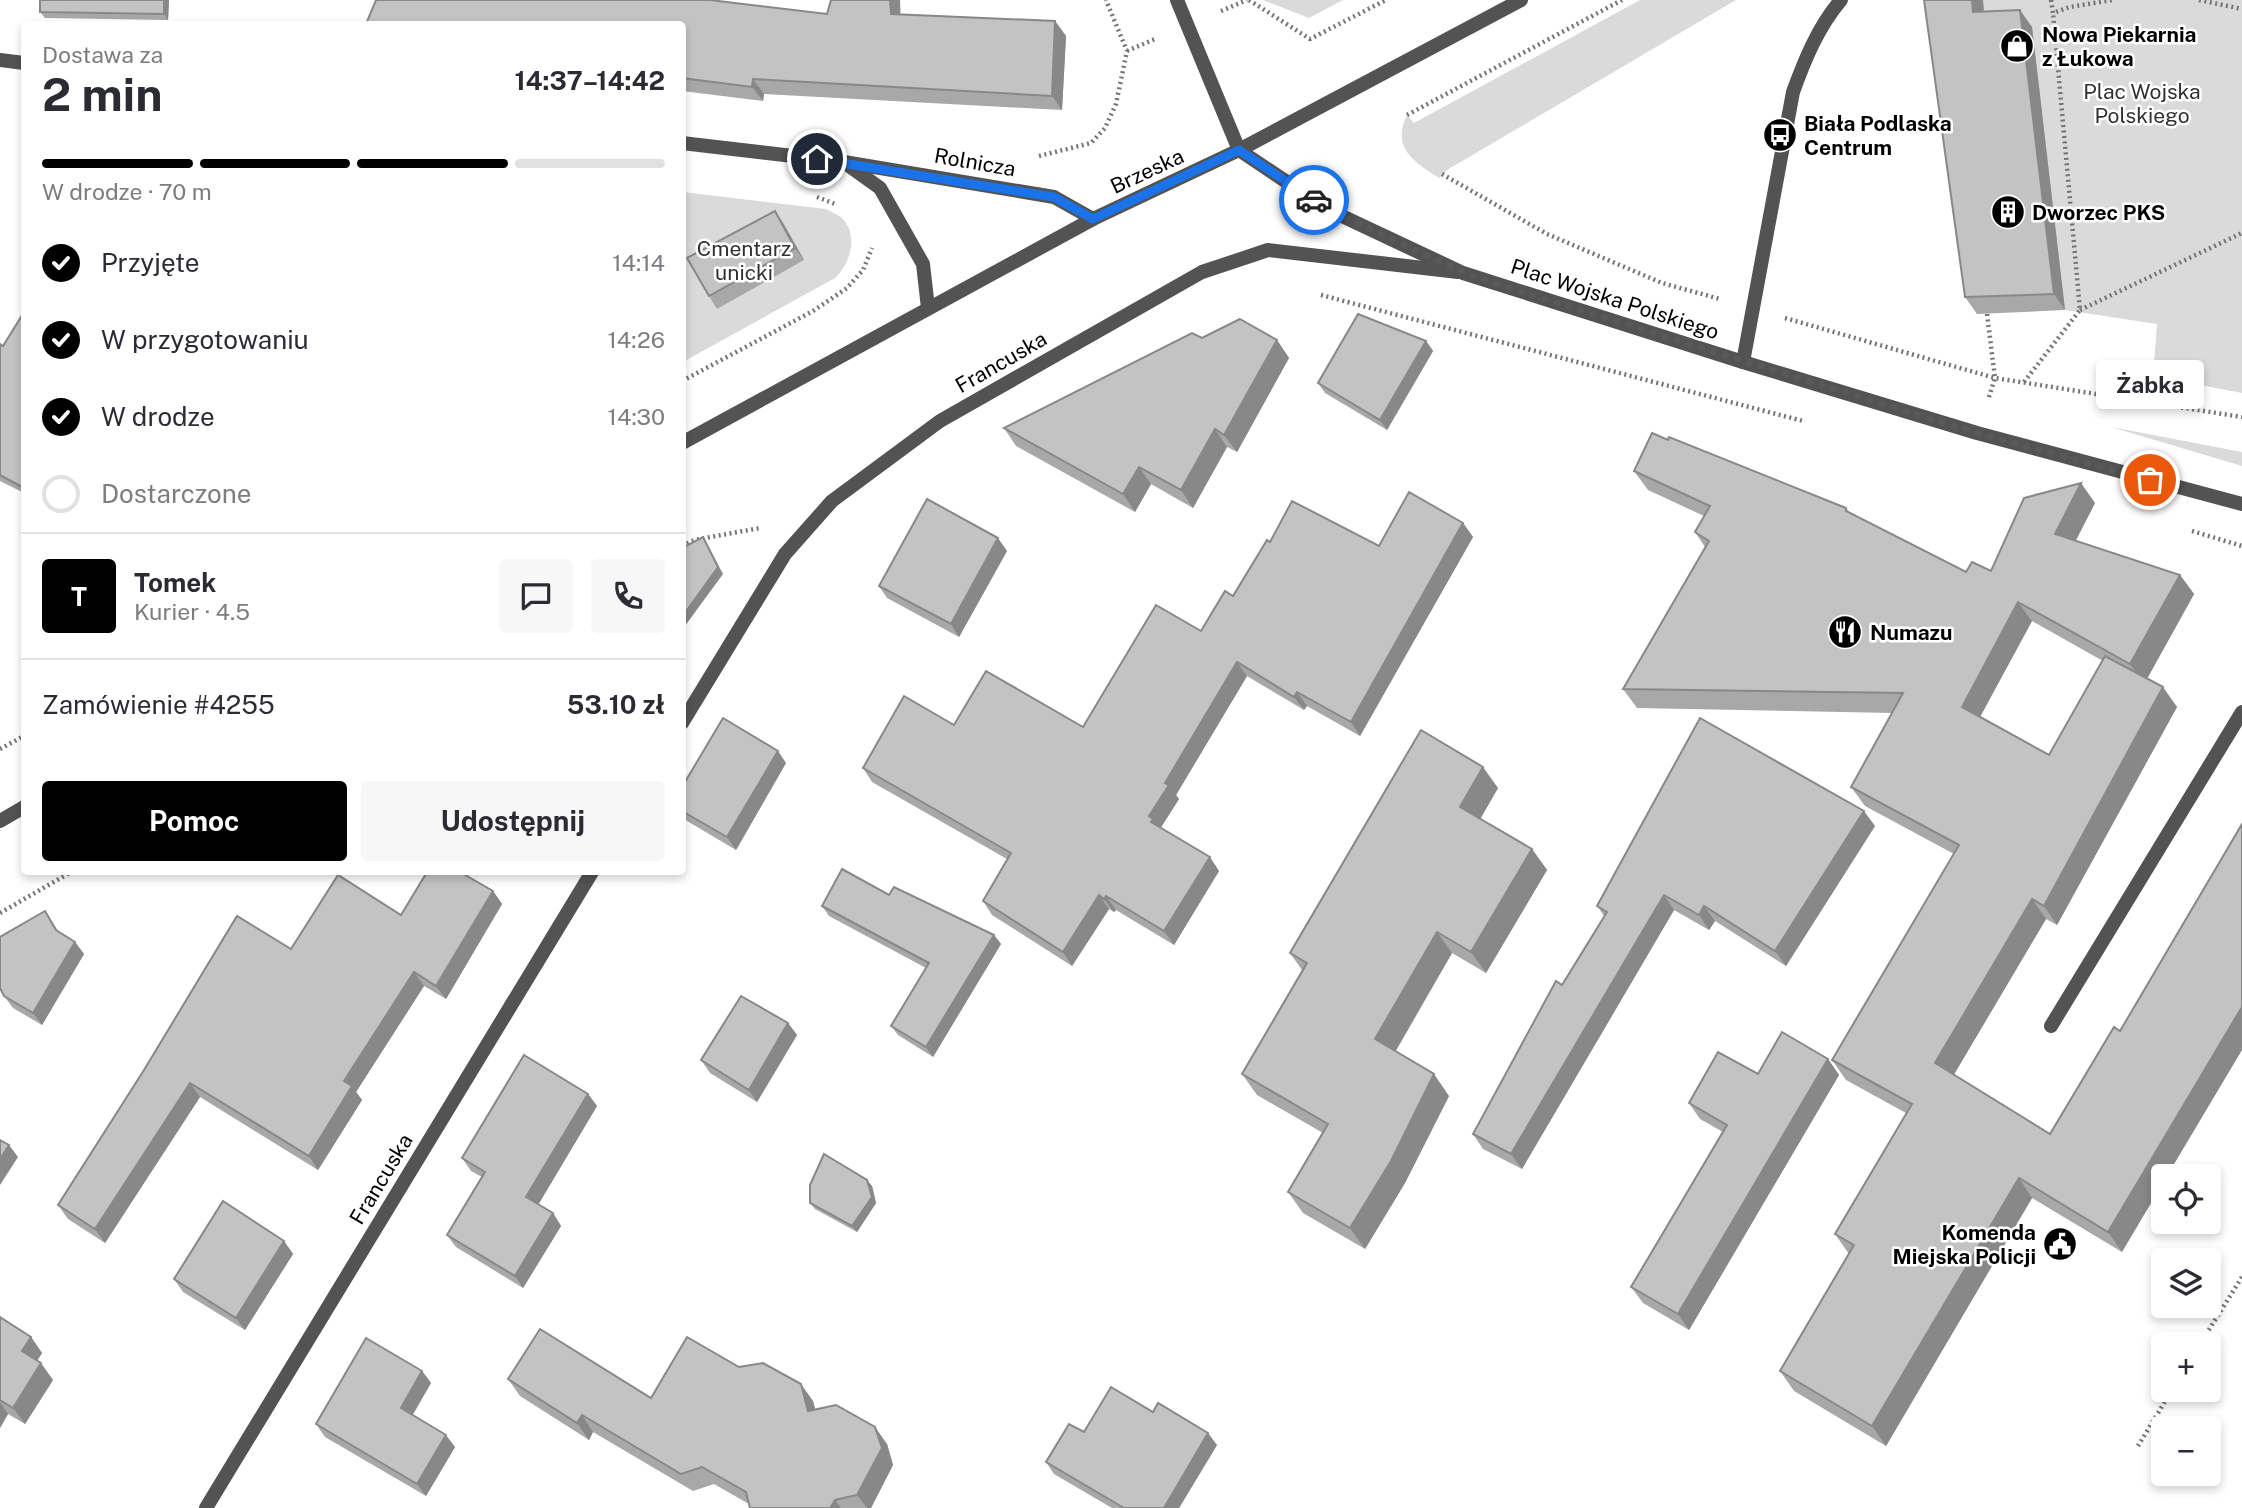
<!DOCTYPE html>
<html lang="pl">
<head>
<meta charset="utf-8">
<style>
	:root { --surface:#fff; --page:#f7f7f7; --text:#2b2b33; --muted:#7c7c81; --line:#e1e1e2; --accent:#000 }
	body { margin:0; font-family:"Public Sans",sans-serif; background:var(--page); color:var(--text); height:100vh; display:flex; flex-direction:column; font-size:26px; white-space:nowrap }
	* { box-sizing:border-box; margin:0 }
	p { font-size:23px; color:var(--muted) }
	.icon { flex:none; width:38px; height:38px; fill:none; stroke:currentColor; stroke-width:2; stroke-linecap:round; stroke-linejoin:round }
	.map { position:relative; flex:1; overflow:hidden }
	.details { position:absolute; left:21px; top:21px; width:665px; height:854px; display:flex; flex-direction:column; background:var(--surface); border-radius:7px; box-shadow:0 4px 10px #0003 }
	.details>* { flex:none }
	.controls { position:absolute; left:2151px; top:1164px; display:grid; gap:14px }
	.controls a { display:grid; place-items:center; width:70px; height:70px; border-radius:7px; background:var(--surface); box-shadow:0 4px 10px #0003; font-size:35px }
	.pin { position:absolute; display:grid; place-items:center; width:60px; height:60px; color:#fff; margin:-30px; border:4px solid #fff; border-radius:50%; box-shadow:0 2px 7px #0007 }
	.courier { position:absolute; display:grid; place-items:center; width:70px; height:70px; margin:-35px; border:5px solid #1a73e8; border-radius:50%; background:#fff; color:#222; box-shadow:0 2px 9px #0007 }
	.bubble { position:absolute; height:49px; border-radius:7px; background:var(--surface); box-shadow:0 4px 10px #0003; font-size:23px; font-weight:700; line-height:49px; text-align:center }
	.overview em { font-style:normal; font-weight:700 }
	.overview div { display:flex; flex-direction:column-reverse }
	.overview { display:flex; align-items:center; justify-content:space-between; height:119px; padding:0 21px }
	h1 { font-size:46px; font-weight:700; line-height:52px }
	.bar { display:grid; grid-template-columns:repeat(4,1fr); gap:10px 7px; align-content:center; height:84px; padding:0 21px }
	.bar i { height:9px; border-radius:5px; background:var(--line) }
	.bar .on { background:var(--accent) }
	.bar p { grid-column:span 4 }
	.line { display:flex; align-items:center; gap:18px; padding:0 21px; border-top:2px solid var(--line) }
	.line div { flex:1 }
	.round { display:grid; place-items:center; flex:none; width:74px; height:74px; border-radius:7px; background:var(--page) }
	ol { padding:0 21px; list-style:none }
	li { display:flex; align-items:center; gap:21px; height:77px }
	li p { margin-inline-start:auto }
	li .icon { padding:7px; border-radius:50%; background:var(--accent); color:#fff; stroke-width:4 }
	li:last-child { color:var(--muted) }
	li i { width:38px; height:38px; border:4px solid var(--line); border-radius:50% }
	.cta { display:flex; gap:14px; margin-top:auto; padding:14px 21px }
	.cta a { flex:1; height:80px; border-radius:7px; background:var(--accent); color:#fff; font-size:28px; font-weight:700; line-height:80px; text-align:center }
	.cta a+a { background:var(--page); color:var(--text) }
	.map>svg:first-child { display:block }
	.green { fill:#dadada }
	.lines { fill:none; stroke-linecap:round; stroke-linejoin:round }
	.path { stroke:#757575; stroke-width:4.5; stroke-dasharray:2 3.5; stroke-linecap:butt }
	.service { stroke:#535353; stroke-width:14 }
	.minor { stroke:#535353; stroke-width:14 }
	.tertiary { stroke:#535353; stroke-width:14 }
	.wall { fill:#a8a8a8; fill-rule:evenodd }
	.shaded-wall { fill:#888 }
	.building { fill:#c3c3c3; stroke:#888; stroke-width:2 }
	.done { stroke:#595959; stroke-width:7; stroke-dasharray:0 12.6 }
	.route { stroke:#1a73e8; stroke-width:9 }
	.labels { text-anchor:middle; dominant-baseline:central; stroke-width:5; stroke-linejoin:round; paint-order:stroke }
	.poi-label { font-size:21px; font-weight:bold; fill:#000; stroke:#fff; text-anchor:start }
	.park-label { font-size:21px; fill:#313131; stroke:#fff }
	.street-label { font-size:21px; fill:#000; stroke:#fff }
</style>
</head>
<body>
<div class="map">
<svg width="2242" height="1508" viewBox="0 0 2242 1508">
	<rect width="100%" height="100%" fill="#fff"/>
	<g class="green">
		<polygon points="1263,0 1343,0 1309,18"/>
		<path d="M1640,0H1736L1447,170L1439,178C1414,162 1391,148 1407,115L1414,123Z"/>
		<polygon points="1983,0 2242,0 2242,393 2153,376 2157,324 2065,310 2042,114 1988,67"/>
		<path d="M683,192L826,209C830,212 837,214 841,217C859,234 851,263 835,278L683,362Z"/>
		<polygon points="2111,427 2242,452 2242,466"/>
	</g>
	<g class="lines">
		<g class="path">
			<polyline points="1249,0 1310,39 1386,0"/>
			<polyline points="2051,0 2053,13 2070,7 2112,0"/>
			<polyline points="2199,0 2242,9"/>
			<polyline points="1221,11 1247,0"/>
			<polyline points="1127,51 1155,39"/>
			<polyline points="1407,115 1622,0"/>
			<polyline points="1039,156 1091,143 1105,128 1116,104 1127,51 1106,0"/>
			<polyline points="1442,174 1547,234 1662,283 1720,299"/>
			<polyline points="817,197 835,204"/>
			<polyline points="1321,295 1803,421"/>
			<polyline points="2080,310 2242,233"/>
			<polyline points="1987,314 1995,378 1988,400"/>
			<polyline points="1785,318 1995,378 2242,417"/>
			<polyline points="682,381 813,311 847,288 863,270 872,248"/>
			<polyline points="2024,382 2080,310 2053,13"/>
			<polyline points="2192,531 2242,546"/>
			<polyline points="682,546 694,540 760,528"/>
			<polyline points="0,749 24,736"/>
			<polyline points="0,913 71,872"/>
			<polyline points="2200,1344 2242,1277"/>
			<polyline points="2138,1446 2172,1390"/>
		</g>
		<g class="service">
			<path d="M1743,362L1793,92C1805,59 1818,27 1841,0"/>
			<polyline points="2051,1026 2242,712"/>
		</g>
		<g class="minor">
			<polyline points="0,60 24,63"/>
			<polyline points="682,143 844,162 1054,197 1093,219"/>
			<polyline points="1239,150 1521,0"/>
			<polyline points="848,165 880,188 923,264 928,308"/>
			<polyline points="682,723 785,554 832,501 940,421 1202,272 1268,250 1458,272"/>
			<polyline points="206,1508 592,872"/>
		</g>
		<g class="tertiary">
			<polyline points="1177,0 1239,150"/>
			<polyline points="1239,150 1327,209 1463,273 1743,362 1977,433 2242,504"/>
			<polyline points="682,443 1093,219 1239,150"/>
			<polyline points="0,821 24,807"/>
		</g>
	</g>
	<g class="wall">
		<polygon points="40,0 169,0 168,20 45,18 40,12"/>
		<polygon points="1983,0 1984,11 2032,27 2065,310 1977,314 1965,297"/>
		<polygon points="827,14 900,14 1055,21 1066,36 1062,110 764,94 763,101 682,91 682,24"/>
		<polygon points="775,211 783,223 804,260 717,309 709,296"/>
		<polygon points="24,312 24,493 0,481 0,344 3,346"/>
		<polygon points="1202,338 1277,340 1289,358 1237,452 1227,447 1193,508 1151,484 1135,512 1016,446 1004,428"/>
		<polygon points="1426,341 1433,351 1387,430 1325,393 1318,383"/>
		<path d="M1668,440L1846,508L1849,512L1966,572L1991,571L2095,503L2075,541L2180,575L2194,594L2147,679L2177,707L2057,925L2046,919L1954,1074L2050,1134L2122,1252L2032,1198L1886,1446L1794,1391L1780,1371L1849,1254L1835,1234L1906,1113L1846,1080L1832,1060L1954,854L1865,806L1851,787L1892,713L1637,708L1623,689L1705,547L1695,532L1704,516L1648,490L1634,471ZM2032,621L2103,661L2049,755L1980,717Z"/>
		<polygon points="1463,523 1473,537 1360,736 1307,706 1304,710 1247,676 1176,795 1179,799 1161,827 1219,871 1174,945 1116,910 1114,912 1109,909 1072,966 992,915 983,901 1007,859 872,782 863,768 954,725 1083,727 1201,631 1233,596 1270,542 1379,546"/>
		<polygon points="1007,551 959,637 887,598 879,586"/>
		<polygon points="786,763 736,850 682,818 682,787"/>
		<polygon points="1498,788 1480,819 1532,849 1547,870 1486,973 1452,953 1396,1051 1449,1096 1405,1183 1365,1249 1303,1213 1288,1192 1323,1133 1257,1095 1242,1074 1302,970 1290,953"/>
		<polygon points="1875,826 1786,966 1715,921 1709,930 1674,910 1522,1169 1483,1149 1473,1134 1605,917 1597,906"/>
		<polygon points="493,891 502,904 446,999 424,986 356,1092 362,1100 318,1170 200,1097 105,1243 68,1219 58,1205 291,949 401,915"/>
		<polygon points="889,895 994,935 1001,944 933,1057 898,1035 891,1026 926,968 829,916 822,906"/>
		<polygon points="45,911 58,931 75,942 84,954 42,1025 13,1008 4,996"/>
		<polygon points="788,1023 797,1035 757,1102 710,1073 701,1060"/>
		<polygon points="1828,1059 1839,1075 1689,1330 1643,1303 1631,1287 1723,1132 1700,1119 1689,1103 1758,1074"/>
		<polygon points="588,1094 597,1106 538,1205 553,1213 561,1226 523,1288 456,1247 447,1235 482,1177 471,1171 462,1158"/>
		<polygon points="872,1186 876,1203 857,1232 815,1209 810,1203"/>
		<polygon points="284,1241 293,1254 245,1330 183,1292 174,1279"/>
		<polygon points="0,1317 31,1337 42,1353 37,1361 53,1380 25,1424 8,1414 0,1428"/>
		<polygon points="739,1367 813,1401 815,1409 887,1444 893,1465 871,1508 750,1508 749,1504 714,1484 693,1491 593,1432 589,1440 520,1396 508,1379 651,1398"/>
		<polygon points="422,1371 431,1383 413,1415 455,1447 426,1496 325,1437 316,1424"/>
		<polygon points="1084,1432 1217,1445 1179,1508 1112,1508 1054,1474 1046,1462"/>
	</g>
	<g class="shaded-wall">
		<polygon points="164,0 169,0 168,20 164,14"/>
		<polygon points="890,0 900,0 901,28 891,14"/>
		<polygon points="1972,0 1983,0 1985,29 1973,12"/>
		<polygon points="2020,10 2032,27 2065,310 2054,294"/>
		<polygon points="1055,21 1066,36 1062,110 1052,96"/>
		<polygon points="753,79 764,94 763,101 752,87"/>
		<polygon points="775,211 783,223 804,260 795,248"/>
		<polygon points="1277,340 1289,358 1237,452 1224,435"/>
		<polygon points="1426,341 1433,351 1387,430 1380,420"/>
		<polygon points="1215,429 1227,447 1193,508 1181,490"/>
		<polygon points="1139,467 1151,484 1135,512 1123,494"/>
		<polygon points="2081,483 2095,503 2069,554 2055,534"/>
		<polygon points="1463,523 1473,537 1360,736 1351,722"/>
		<polygon points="703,537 723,574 682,630 682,617"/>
		<polygon points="998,538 1007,551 959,637 951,624"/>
		<polygon points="2180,575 2194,594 2144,684 2130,664"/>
		<polygon points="2018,602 2032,621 1975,726 1962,707"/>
		<polygon points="1237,662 1247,676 1176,795 1179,799 1160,829 1151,822 1149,816 1165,783"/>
		<polygon points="2163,687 2177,707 2057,925 2044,906"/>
		<polygon points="1297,692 1307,706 1304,710 1294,697"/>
		<polygon points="778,751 786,763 736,850 727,837"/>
		<polygon points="1483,767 1498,788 1475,828 1460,807"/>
		<polygon points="1864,811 1875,826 1786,966 1775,951"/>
		<polygon points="1532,849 1547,870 1486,973 1471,952"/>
		<polygon points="1210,857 1219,871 1174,945 1164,931"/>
		<polygon points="493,891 502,904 446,999 436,986"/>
		<polygon points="1099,895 1109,909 1072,966 1063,952"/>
		<polygon points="1664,895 1674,910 1522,1169 1511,1154"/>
		<polygon points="1106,896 1116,910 1114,912 1104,899"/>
		<polygon points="2032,899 2046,919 1949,1083 1935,1063"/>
		<polygon points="1704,906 1715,921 1709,930 1699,915"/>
		<polygon points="1437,932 1452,953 1390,1060 1375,1039"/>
		<polygon points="994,935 1001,944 933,1057 926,1047"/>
		<polygon points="75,942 84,954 42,1025 33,1013"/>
		<polygon points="414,972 424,986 356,1092 362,1100 318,1170 309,1156 344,1081"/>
		<polygon points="2242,1007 2242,1050 2167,1176 2163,1176 2163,1183 2122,1252 2108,1232"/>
		<polygon points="788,1023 797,1035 757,1102 749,1090"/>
		<polygon points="1828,1059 1839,1075 1689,1330 1678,1314"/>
		<polygon points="1434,1074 1449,1096 1405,1183 1365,1249 1350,1228"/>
		<polygon points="190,1083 200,1097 105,1243 95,1229"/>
		<polygon points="588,1094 597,1106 535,1210 526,1197"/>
		<polygon points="9,1145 18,1157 0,1185 0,1159"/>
		<polygon points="2019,1178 2032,1198 1886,1446 1872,1426"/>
		<polygon points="867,1180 872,1186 876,1203 857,1232 852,1226"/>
		<polygon points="553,1213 561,1226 523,1288 515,1276"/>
		<polygon points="284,1241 293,1254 245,1330 236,1318"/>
		<polygon points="31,1337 42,1353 33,1367 22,1351"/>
		<polygon points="41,1363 53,1380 25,1424 13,1408"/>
		<polygon points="422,1371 431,1383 409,1420 401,1408"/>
		<polygon points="801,1384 813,1401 820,1427 808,1411"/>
		<polygon points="0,1402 8,1414 0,1428"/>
		<polygon points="582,1415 593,1432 589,1440 577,1423"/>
		<polygon points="875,1427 887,1444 893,1465 871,1508 867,1508 857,1495"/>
		<polygon points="1208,1433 1217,1445 1179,1508 1164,1508"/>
		<polygon points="446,1435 455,1447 426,1496 417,1484"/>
		<polygon points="835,1500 841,1508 830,1508"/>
	</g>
	<g class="building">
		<polygon points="40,0 164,0 164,14 40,12"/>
		<polygon points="376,0 710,0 827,14 831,0 890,0 891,14 1055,21 1052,96 753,79 752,87 682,78 682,24 366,24"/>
		<polygon points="1924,0 1972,0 1973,12 2020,10 2054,294 1965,297"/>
		<polygon points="775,211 795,248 709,296 687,258"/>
		<polygon points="24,312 24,488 0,475 0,344 3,346"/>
		<polygon points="1358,314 1426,341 1380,420 1318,383"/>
		<polygon points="1240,319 1277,340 1224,435 1215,429 1181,490 1139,467 1123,494 1004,428 1192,333 1202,338"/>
		<polygon points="1652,433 1668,440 1669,437 1846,508 1846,511 1966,572 1972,562 1991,571 2024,498 2081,483 2055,534 2180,575 2130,664 2018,602 1962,707 2049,755 2105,656 2163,687 2044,906 2032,899 1935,1063 2050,1134 2114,1027 2120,1031 2242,824 2242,1007 2108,1232 2019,1178 1872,1426 1780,1371 1854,1245 1835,1234 1912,1104 1832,1060 1959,845 1851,787 1903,693 1623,689 1709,541 1695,532 1710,506 1634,471"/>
		<polygon points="1409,492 1463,523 1351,722 1297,692 1294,697 1237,662 1165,783 1169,785 1149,816 1153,819 1151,822 1210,857 1164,931 1106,896 1104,899 1099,895 1063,952 983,901 1011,853 863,768 904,696 954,725 986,671 1083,727 1156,605 1201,631 1225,591 1233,596 1267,540 1270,542 1292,501 1379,546"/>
		<polygon points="927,499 998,538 951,624 879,586"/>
		<polygon points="703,537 718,567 682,617 682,548"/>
		<polygon points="723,718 778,751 727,837 682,811 682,787"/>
		<polygon points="1700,718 1864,811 1775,951 1704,906 1699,915 1664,895 1511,1154 1473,1134 1556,981 1562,985 1607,912 1597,906"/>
		<polygon points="1421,730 1483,767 1460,807 1532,849 1471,952 1437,932 1375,1039 1434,1074 1391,1161 1350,1228 1288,1192 1328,1124 1242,1074 1307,963 1290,953"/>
		<polygon points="842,869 889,895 894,887 994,935 926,1047 891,1026 929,963 822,906"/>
		<polygon points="427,872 460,872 493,891 436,986 414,972 344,1081 352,1086 309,1156 190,1083 95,1229 58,1205 144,1070 237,916 291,949 338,875 401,915"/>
		<polygon points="45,911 56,930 75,942 33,1013 4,996 0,988 0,937"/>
		<polygon points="741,996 788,1023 749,1090 701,1060"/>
		<polygon points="1782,1032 1828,1059 1678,1314 1631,1287 1727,1125 1689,1103 1718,1052 1758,1074"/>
		<polygon points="524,1055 588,1094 526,1197 553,1213 515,1276 447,1235 485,1172 462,1158"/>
		<polygon points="0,1140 9,1145 0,1159"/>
		<polygon points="824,1154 867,1180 872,1197 852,1226 810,1203 810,1185"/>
		<polygon points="223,1201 284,1241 236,1318 174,1279"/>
		<polygon points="0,1317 31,1337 22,1351 41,1363 13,1408 0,1400"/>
		<polygon points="540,1329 651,1398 687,1337 739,1367 763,1363 801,1384 808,1411 836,1405 875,1427 882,1448 857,1495 835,1500 830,1508 750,1508 746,1492 702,1467 681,1474 582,1415 577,1423 508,1379"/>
		<polygon points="366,1338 422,1371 401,1408 446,1435 417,1484 316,1424"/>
		<polygon points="1111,1387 1153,1412 1158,1403 1208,1433 1164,1508 1124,1508 1046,1462 1069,1424 1084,1432"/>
	</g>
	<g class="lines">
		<polyline class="done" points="1314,200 1327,209 1474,277 1977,433 2150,480"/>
		<polyline class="route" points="817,159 1054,197 1093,219 1239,150 1314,200"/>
	</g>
	<defs>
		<g id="shop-disc" transform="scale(1.75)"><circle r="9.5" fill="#000" stroke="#fff"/><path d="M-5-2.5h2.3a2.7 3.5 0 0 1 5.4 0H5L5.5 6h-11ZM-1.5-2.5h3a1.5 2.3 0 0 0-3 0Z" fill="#fff"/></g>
		<g id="bus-disc" transform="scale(1.75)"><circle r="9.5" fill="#000" stroke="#fff"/><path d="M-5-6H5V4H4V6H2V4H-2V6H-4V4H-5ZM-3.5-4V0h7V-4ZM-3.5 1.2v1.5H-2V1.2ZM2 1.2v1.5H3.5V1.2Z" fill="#fff"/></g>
		<g id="building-disc" transform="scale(1.75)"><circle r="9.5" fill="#000" stroke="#fff"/><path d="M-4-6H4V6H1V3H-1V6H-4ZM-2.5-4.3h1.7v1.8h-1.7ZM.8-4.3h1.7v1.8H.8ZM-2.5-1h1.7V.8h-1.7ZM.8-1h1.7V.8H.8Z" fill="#fff"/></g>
		<g id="restaurant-disc" transform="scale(1.75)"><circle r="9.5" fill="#000" stroke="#fff"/><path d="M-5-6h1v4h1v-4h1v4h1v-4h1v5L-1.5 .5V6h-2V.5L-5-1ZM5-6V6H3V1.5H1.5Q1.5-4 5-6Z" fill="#fff"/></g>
		<g id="civic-disc" transform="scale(1.75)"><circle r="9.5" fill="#000" stroke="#fff"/><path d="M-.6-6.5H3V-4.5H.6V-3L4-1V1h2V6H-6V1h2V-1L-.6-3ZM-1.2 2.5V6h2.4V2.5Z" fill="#fff"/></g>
	</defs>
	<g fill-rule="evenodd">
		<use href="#shop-disc" x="2017" y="46"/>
		<use href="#bus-disc" x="1780" y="135"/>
		<use href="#building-disc" x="2008" y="212"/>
		<use href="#restaurant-disc" x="1845" y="632"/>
		<use href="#civic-disc" x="2060" y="1244"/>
	</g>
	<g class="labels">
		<g class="poi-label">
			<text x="2042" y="34">Nowa Piekarnia<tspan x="2042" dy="24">z Łukowa</tspan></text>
			<text x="1804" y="123">Biała Podlaska<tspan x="1804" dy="24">Centrum</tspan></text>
			<text x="2032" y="212">Dworzec PKS</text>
			<text x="1870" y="632">Numazu</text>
			<text x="2036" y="1232" text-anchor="end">Komenda<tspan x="2036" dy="24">Miejska Policji</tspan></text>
		</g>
		<g class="park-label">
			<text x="2142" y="91">Plac Wojska<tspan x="2142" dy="24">Polskiego</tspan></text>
			<text x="744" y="248">Cmentarz<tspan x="744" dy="24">unicki</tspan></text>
		</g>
		<g class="street-label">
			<text transform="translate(975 162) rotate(10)">Rolnicza</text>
			<text transform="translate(1147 171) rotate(-25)">Brzeska</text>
			<text transform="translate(1615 299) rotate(18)">Plac Wojska Polskiego</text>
			<text transform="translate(1001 362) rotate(-30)">Francuska</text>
			<text transform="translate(381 1179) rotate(-59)">Francuska</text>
		</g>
	</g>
</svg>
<div class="controls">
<a><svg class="icon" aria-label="locate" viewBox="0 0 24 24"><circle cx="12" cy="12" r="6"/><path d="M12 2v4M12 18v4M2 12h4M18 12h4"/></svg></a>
<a><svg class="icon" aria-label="layers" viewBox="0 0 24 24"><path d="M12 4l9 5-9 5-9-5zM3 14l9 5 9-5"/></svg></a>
<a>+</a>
<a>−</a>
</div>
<div class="pin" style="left:2150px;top:480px;background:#ea580c"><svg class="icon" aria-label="bag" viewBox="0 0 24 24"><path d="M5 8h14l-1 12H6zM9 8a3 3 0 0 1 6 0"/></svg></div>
<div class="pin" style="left:817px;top:159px;background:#1f2937"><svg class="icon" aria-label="home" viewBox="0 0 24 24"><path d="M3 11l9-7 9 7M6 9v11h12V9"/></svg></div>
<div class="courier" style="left:1314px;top:200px"><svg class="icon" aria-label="car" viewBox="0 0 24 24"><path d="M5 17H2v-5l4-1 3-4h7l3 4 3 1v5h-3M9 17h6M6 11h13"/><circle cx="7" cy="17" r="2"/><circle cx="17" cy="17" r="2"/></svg></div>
<div class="bubble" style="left:2096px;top:360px;width:108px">Żabka</div>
<section class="details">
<div class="overview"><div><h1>2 min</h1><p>Dostawa za</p></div><em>14:37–14:42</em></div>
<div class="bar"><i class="on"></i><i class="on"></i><i class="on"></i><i></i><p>W drodze · 70 m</p></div>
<ol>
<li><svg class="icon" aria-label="check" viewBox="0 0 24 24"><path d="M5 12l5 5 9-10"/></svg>Przyjęte<p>14:14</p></li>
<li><svg class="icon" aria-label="check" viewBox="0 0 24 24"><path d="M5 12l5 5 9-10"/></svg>W przygotowaniu<p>14:26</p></li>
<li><svg class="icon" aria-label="check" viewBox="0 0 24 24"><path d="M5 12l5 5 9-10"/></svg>W drodze<p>14:30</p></li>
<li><i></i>Dostarczone</li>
</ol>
<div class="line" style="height:126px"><b class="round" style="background:var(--accent);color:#fff">T</b><div><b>Tomek</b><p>Kurier · 4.5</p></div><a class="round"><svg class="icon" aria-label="chat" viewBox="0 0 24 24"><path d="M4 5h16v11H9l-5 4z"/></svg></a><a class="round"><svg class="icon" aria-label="phone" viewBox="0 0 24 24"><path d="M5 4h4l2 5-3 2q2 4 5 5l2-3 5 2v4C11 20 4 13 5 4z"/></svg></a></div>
<div class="line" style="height:91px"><div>Zamówienie #4255</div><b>53.10 zł</b></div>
<div class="cta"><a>Pomoc</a><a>Udostępnij</a></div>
</section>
</div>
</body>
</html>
